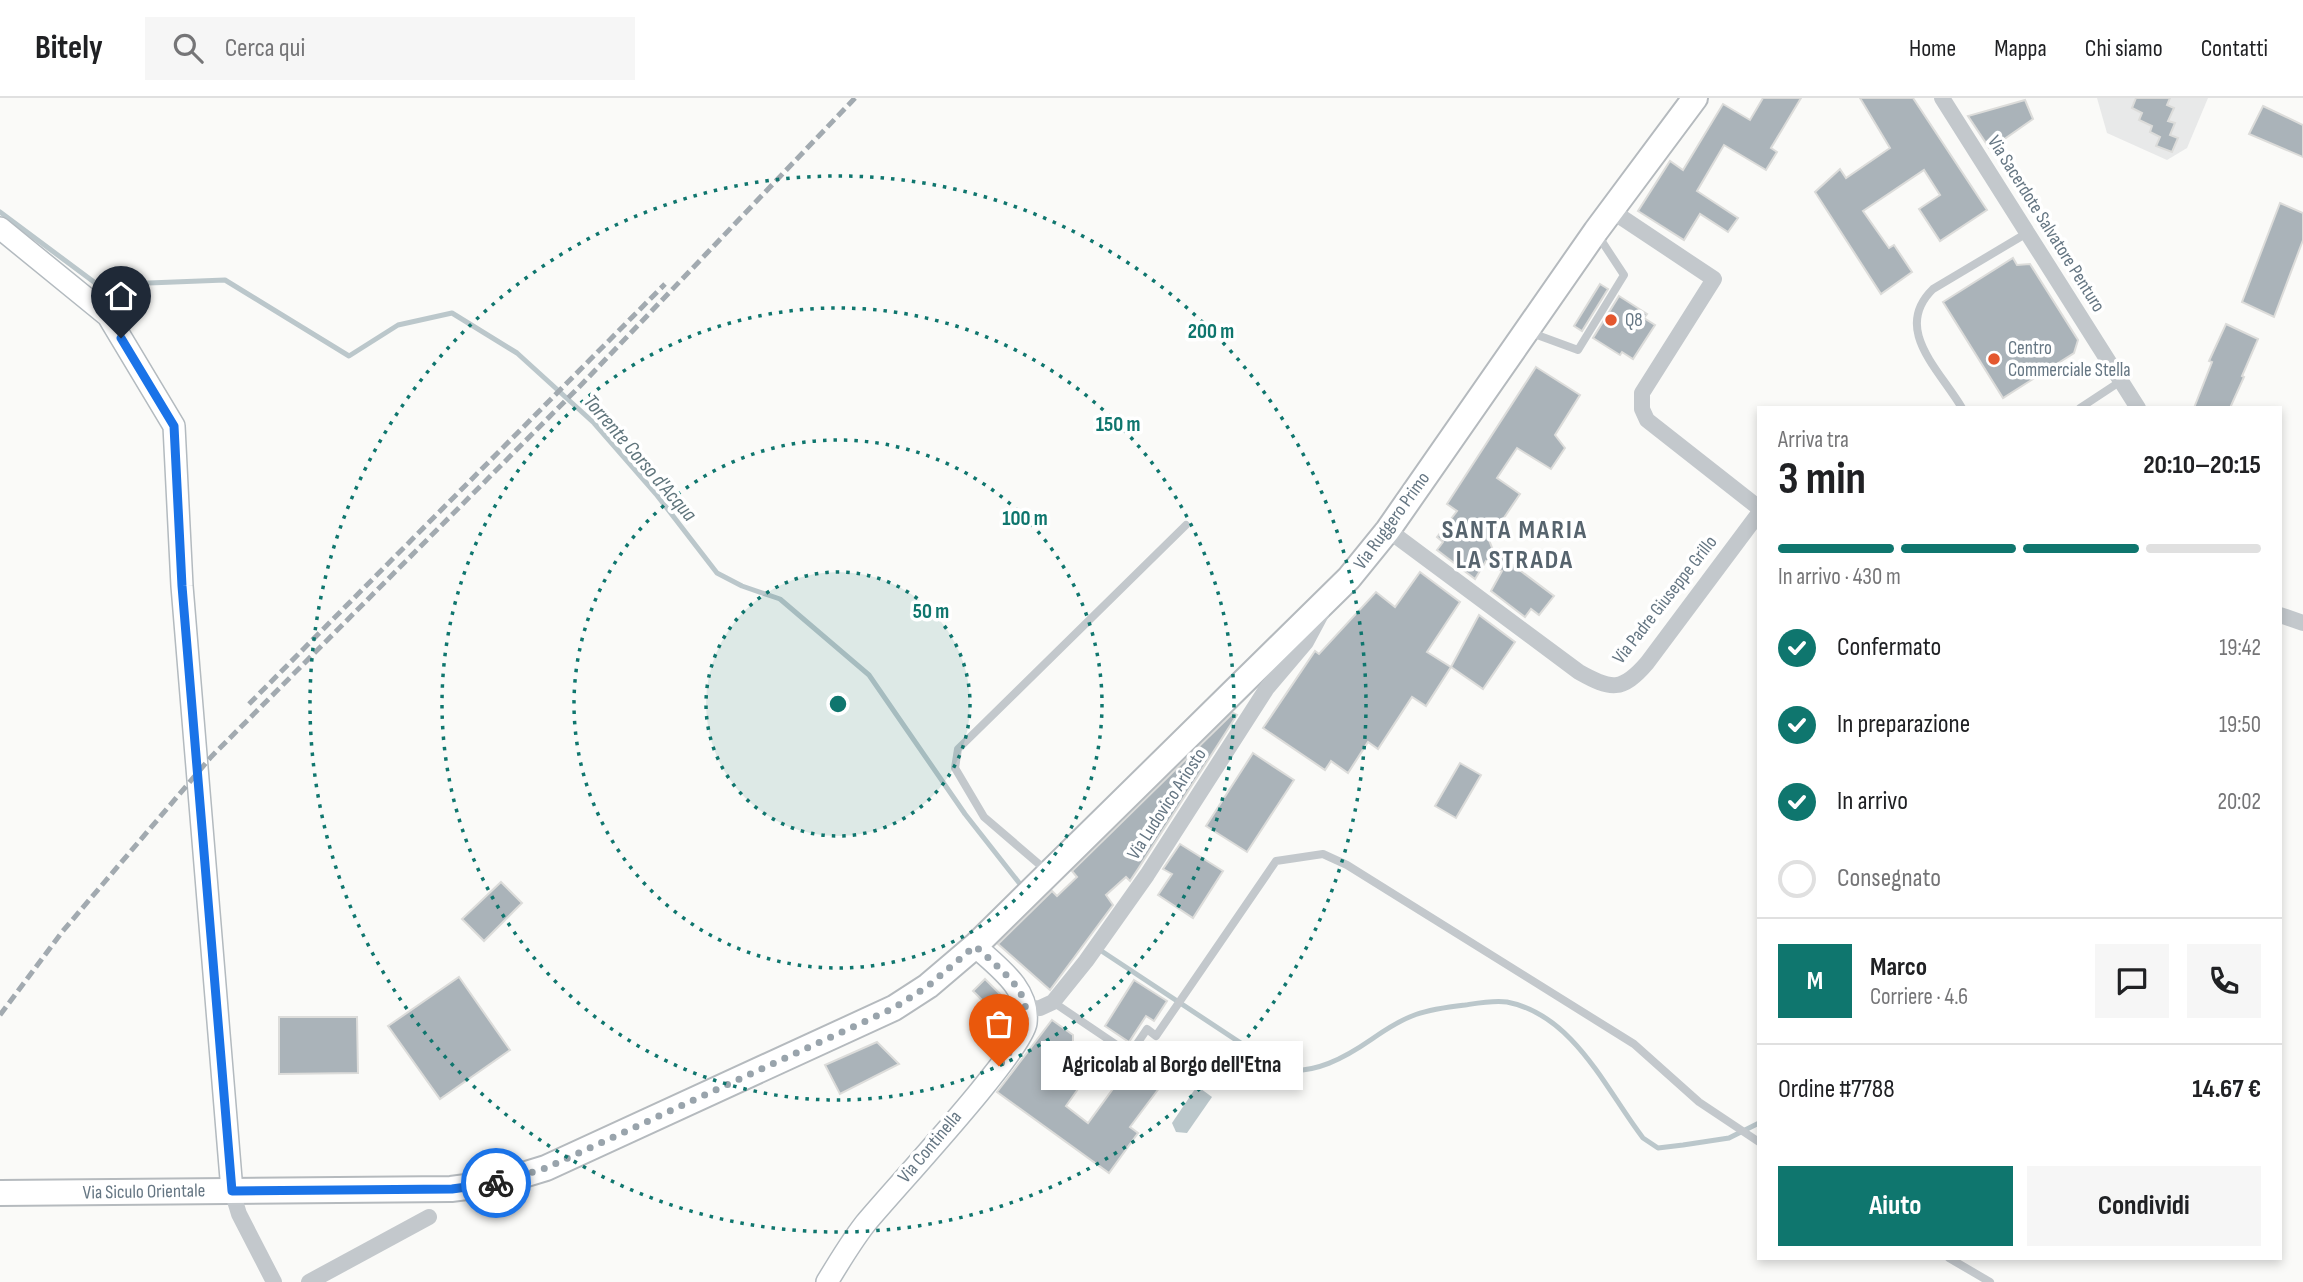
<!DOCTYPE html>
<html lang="it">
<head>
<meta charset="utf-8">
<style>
	:root { --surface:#fff; --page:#f6f6f6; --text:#202124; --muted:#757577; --line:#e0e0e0; --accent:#0f766e }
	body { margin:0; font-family:"Sofia Sans Condensed",sans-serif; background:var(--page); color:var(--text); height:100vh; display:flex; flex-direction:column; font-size:26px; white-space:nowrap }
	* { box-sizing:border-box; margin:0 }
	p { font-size:23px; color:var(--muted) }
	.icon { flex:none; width:38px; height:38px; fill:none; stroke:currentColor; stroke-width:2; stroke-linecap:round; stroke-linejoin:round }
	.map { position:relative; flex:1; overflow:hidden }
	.details { position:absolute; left:1757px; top:308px; width:525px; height:854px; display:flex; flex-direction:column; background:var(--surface); border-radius:0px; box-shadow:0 4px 10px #0003 }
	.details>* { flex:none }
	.pin { position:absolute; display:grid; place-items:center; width:60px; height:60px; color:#fff; margin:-72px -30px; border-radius:50% 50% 50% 0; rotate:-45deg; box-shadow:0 0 7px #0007 }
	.pin .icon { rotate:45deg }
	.courier { position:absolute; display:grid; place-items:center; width:70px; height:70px; margin:-35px; border:5px solid #1a73e8; border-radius:50%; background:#fff; color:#222; box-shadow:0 2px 9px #0007 }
	.bubble { position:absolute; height:49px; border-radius:0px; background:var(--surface); box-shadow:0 4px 10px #0003; font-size:23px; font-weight:700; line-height:49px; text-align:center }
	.overview em { font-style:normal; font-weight:700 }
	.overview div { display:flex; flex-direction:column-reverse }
	.overview { display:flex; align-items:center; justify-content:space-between; height:119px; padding:0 21px }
	h1 { font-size:46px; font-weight:700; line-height:52px }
	.bar { display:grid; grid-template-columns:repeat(4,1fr); gap:10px 7px; align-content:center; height:84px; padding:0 21px }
	.bar i { height:9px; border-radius:5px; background:var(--line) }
	.bar .current { background:var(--accent) }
	.bar p { grid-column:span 4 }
	.line { display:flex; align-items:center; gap:18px; padding:0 21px; border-top:2px solid var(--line) }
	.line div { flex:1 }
	.round { display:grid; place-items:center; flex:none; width:74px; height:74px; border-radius:0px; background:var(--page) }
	ol { padding:0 21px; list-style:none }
	li { display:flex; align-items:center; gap:21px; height:77px }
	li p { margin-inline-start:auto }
	li .icon { padding:7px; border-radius:50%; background:var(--accent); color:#fff; stroke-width:4 }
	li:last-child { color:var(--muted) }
	li i { width:38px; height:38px; border:4px solid var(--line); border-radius:50% }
	.cta { display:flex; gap:14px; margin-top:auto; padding:14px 21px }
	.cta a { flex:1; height:80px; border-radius:0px; background:var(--accent); color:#fff; font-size:28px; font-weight:700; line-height:80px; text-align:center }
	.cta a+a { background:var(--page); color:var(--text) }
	header { display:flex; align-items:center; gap:42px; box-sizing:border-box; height:98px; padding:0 35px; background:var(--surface); border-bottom:2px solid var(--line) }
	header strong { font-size:33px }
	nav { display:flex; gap:38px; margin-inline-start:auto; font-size:24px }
	.search { width:490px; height:63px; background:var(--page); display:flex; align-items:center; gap:18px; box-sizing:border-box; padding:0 24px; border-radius:0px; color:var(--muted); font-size:26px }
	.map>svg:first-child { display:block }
	.built { fill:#e8e9e9 }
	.water { fill:#bbc7cb }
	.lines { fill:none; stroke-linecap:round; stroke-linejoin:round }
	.stream { stroke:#bbc7cb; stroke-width:5 }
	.building { fill:#aab3b9; stroke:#dcdcda; stroke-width:2 }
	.secondary-casing { stroke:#b3babf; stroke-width:24 }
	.primary-casing { stroke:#b5babe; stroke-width:28 }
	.lane { stroke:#c3c8cc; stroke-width:8 }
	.street { stroke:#c3c8cc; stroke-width:16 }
	.secondary { stroke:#fff; stroke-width:21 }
	.primary { stroke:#fff; stroke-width:24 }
	.rail { stroke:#a2aab0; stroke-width:5; stroke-dasharray:10 5; stroke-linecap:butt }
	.done { stroke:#99a4ac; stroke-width:7; stroke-dasharray:0 12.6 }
	.route { stroke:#1a73e8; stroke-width:9 }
	.ring { fill:none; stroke:#0f766e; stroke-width:3.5; stroke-dasharray:3.5 7 }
	.poi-dot { fill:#e4572e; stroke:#fff; stroke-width:2.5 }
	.labels { text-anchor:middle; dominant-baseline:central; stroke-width:7; stroke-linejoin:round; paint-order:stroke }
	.street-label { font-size:19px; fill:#657683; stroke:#fff }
	.poi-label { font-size:19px; fill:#657683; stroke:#fff; text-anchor:start }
	.water-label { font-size:21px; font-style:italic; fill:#60757c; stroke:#fff }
	.district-label { font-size:26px; font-weight:bold; letter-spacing:2px; fill:#57646e; stroke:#fff }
	.centre { fill:#0f766e; stroke:#fff; stroke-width:3.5 }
	.ring-label { font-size:21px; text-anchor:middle; font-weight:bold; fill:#0f766e; stroke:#fff; stroke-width:7; stroke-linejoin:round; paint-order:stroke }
</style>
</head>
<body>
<header>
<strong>Bitely</strong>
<div class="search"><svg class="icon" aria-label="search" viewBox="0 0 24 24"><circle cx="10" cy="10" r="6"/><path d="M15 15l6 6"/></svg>Cerca qui</div>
<nav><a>Home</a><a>Mappa</a><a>Chi siamo</a><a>Contatti</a></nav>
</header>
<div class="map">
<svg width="2303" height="1184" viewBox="0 0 2303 1184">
	<rect width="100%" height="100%" fill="#fafaf8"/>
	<polygon class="built" points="2097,0 2208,0 2187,50 2167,62 2107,35"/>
	<polygon class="water" points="1197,988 1212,999 1187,1035 1176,1034 1172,1025"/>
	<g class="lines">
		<g class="stream">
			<polyline points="0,114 98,187 225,182 349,258 398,227 452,215 517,255 594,325 656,396 717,475 742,488 780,501 869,577 965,716 1020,786"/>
			<path d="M1103,854L1280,971C1313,978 1346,959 1372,941C1408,916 1422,912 1465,907C1478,905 1494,902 1507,904C1574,917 1606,992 1643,1040L1658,1050L1683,1047L1729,1040L1759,1025"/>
		</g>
	</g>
	<g class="building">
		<polygon points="1763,0 1801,0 1771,50 1777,54 1766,72 1724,47 1697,93 1738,120 1728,134 1700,116 1684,142 1638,113 1670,63 1683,72 1723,6 1750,22"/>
		<polygon points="1860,0 1913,0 1987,112 1940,143 1919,111 1940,97 1924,72 1863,113 1889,150 1894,147 1912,174 1881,196 1815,94 1840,71 1846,80 1890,50"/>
		<polygon points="2136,0 2170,0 2167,7 2174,10 2168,23 2175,25 2170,37 2178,40 2172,54 2156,48 2160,39 2150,34 2152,28 2139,22 2142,15 2132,10"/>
		<polygon points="2025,2 2033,21 1990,51 1968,18"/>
		<polygon points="2263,8 2303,27 2303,59 2249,36"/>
		<polygon points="2280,105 2303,115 2303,142 2274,219 2242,204"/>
		<polygon points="2013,160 2017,167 2030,166 2078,242 2074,255 2003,300 1943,204"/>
		<polygon points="1600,186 1608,191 1582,233 1574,228"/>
		<polygon points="1619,198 1647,216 1644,220 1655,227 1633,261 1622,254 1620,257 1593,240"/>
		<polygon points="2226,226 2258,241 2242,278 2244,279 2230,310 2194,310 2212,264 2209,263"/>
		<polygon points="1536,269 1580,297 1555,337 1565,350 1551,371 1517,350 1497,380 1520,396 1489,442 1493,452 1554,498 1539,517 1531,511 1525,519 1491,493 1502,473 1486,463 1475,481 1437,452 1443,444 1437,439 1457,413 1447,406"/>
		<polygon points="1420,474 1460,504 1427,554 1451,569 1479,517 1515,544 1483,591 1451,569 1426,608 1412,599 1378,651 1368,644 1348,675 1331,663 1325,672 1263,630 1315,553 1319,556 1376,494 1395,509"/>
		<polygon points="1233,615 1237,617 1138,771 1130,783 1126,779 1106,797 1113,807 1050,892 998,846 1052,793 1057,798 1077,779 1072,773"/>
		<polygon points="1253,655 1294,682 1247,754 1206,728"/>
		<polygon points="1460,665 1481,677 1456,720 1435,708"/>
		<polygon points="1180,746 1223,773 1193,820 1158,797 1172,776 1163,771"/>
		<polygon points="501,784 522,805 484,843 462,821"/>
		<polygon points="459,879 510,952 440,1001 388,928"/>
		<polygon points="985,881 1005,901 993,913 973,893"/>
		<polygon points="1134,882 1167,903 1154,923 1146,918 1129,944 1105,928"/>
		<polygon points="279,919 357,919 358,975 279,976"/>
		<polygon points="1052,922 1073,937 1073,943 1056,964 1083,984 1066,1008 1088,1025 1142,951 1172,973 1130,1029 1138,1035 1109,1075 997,994"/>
		<polygon points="877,944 899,966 840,996 825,967"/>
	</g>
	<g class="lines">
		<g class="secondary-casing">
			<g id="secondary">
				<polyline points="0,130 108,218 174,328 182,488 232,1093"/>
				<path d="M827,1184C839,1164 851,1144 865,1126C892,1093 1022,954 1026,925C1030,891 998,869 975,848"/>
			</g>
		</g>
		<g class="primary-casing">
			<polyline id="primary" points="0,1095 451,1091 497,1085 546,1070 894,910 928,888 975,848 1349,480 1388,432 1596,133 1695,0"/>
		</g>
		<g class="lane">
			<polyline points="1529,234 1578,252 1624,177 1597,136"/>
			<path d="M1962,310C1939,271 1892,231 1933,191L2027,135"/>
			<polyline points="2080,310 2121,283"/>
			<polyline points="1047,773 984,719 955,670 958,651 1186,427"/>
			<polyline points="1053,904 1130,956 1147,931 1156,938 1276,763 1323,756 1347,767 1634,946 1699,1004 1759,1044"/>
			<polyline points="1949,1160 1990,1184"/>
		</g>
		<g class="street">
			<polyline points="1942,0 2138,310"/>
			<polyline points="1612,113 1714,181 1642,295 1642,311 1647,322 1759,410"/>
			<path d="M1388,432L1579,574C1611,592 1622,594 1647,565L1759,415"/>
			<polyline points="2280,517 2303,525"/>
			<polyline points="1026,911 1040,910 1053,904 1086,863 1147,777 1267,590 1306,544 1321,516"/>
			<polyline points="232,1093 239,1116 274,1184"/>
			<polyline points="309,1184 429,1119"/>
		</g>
		<use href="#secondary" class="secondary"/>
		<use href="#primary" class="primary"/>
		<g class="rail">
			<polyline points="249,606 665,186"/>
			<polyline points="0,917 62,834 211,659 582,286 855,0"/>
		</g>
	</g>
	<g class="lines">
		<path class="done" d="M496,1085L546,1070L894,910L928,888L975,848C1025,893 1047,908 999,968"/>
		<polyline class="route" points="121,240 174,328 182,488 232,1093 452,1091 496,1085"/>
	</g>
	<circle cx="838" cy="606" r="132" fill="#0f766e" fill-opacity=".12"/>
	<g class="ring">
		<circle cx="838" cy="606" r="132"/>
		<circle cx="838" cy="606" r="264"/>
		<circle cx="838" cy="606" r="396"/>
		<circle cx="838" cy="606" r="528"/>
	</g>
	<g class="poi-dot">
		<circle cx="1611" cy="222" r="7"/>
		<circle cx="1994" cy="261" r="7"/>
	</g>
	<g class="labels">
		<g class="street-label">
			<text transform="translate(2046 126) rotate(58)">Via Sacerdote Salvatore Penturo</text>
			<text transform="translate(1392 423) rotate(-54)">Via Ruggero Primo</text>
			<text transform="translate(1665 502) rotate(-52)">Via Padre Giuseppe Grillo</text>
			<text transform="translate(1167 706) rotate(-57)">Via Ludovico Ariosto</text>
			<text transform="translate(930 1049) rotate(-50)">Via Continella</text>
			<text transform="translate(144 1094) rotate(-1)">Via Siculo Orientale</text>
		</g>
		<g class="poi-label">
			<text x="1625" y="222">Q8</text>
			<text x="2008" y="250">Centro<tspan x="2008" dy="22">Commerciale Stella</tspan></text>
		</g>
		<g class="water-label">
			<text transform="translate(640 360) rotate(49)">Torrente Corso d'Acqua</text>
		</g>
		<g class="district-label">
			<text x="1515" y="432">SANTA MARIA<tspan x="1515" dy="30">LA STRADA</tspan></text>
		</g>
	</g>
	<circle cx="838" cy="606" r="10" class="centre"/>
	<g class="ring-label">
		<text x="1211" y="240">200 m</text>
		<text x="1118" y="333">150 m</text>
		<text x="1025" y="427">100 m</text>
		<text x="931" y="520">50 m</text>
	</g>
</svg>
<div class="pin" style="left:999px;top:968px;background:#ea580c"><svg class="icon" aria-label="bag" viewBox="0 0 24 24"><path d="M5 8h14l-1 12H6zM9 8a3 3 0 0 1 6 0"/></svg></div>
<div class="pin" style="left:121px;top:240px;background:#1f2937"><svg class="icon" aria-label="home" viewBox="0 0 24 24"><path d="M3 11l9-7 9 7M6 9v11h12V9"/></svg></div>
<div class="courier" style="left:496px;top:1085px"><svg class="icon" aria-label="bike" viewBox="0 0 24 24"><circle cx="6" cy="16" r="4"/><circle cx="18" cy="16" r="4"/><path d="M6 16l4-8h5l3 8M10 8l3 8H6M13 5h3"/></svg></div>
<div class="bubble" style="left:1041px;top:943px;width:262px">Agricolab al Borgo dell'Etna</div>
<section class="details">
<div class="overview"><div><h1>3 min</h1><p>Arriva tra</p></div><em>20:10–20:15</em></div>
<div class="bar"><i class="current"></i><i class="current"></i><i class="current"></i><i></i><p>In arrivo · 430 m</p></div>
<ol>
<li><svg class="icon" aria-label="check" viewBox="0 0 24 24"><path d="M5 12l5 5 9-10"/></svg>Confermato<p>19:42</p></li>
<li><svg class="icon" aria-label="check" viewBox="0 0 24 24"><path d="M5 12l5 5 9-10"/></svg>In preparazione<p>19:50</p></li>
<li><svg class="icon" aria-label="check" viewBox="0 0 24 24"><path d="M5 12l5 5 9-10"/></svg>In arrivo<p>20:02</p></li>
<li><i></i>Consegnato</li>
</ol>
<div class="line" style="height:126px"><b class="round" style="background:var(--accent);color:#fff">M</b><div><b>Marco</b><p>Corriere · 4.6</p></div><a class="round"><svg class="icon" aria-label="chat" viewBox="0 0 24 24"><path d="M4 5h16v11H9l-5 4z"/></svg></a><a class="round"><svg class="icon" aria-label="phone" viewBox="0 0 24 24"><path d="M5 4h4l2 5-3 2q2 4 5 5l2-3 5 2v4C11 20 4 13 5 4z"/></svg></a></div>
<div class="line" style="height:91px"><div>Ordine #7788</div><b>14.67 €</b></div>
<div class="cta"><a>Aiuto</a><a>Condividi</a></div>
</section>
</div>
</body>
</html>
